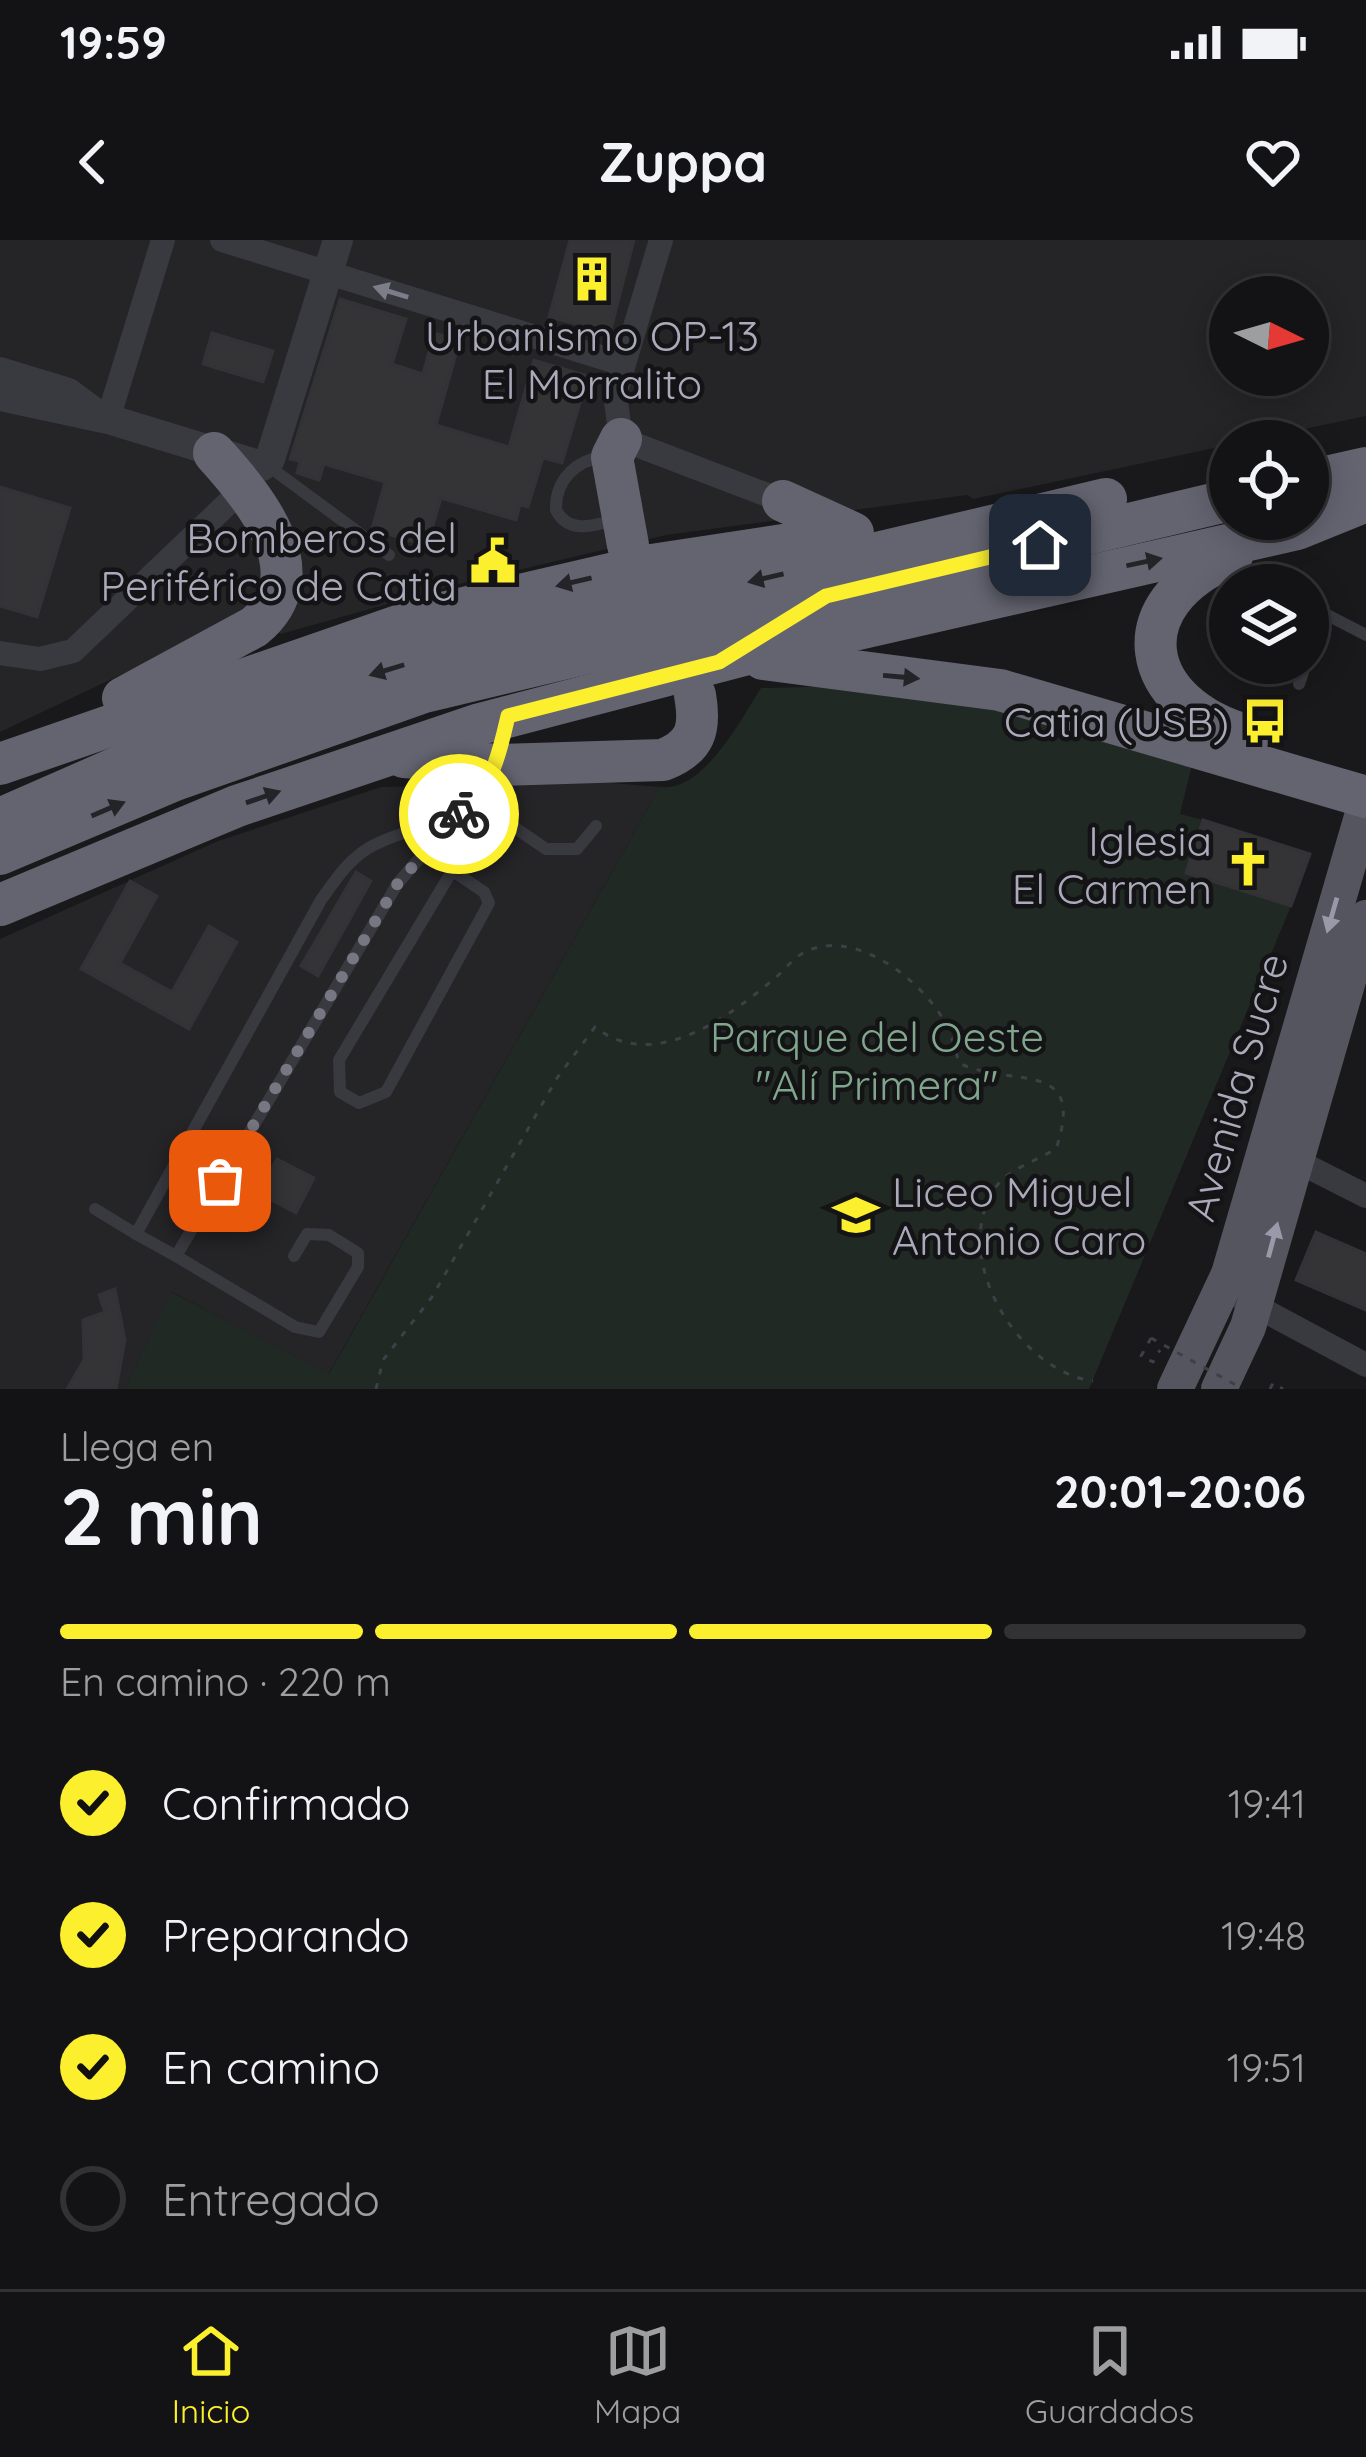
<!DOCTYPE html>
<html lang="es">
<head>
<meta charset="utf-8">
<style>
	:root { --surface:#131214; --page:#202022; --text:#f1f3f6; --muted:#9d9ea0; --line:#323234; --accent:#fcef2e }
	body { margin:0; font-family:Quicksand,sans-serif; background:var(--page); color:var(--text); height:100vh; display:flex; flex-direction:column; font-size:45px; white-space:nowrap }
	* { box-sizing:border-box; margin:0 }
	p { font-size:39px; color:var(--muted) }
	.icon { flex:none; width:66px; height:66px; fill:none; stroke:currentColor; stroke-width:2; stroke-linecap:round; stroke-linejoin:round }
	.map { position:relative; height:1149px; overflow:hidden }
	.side { display:flex; flex-direction:column; background:var(--surface); flex:1 }
	.side>* { flex:none }
	.needle { width:78px; rotate:95deg }
	.tools { position:absolute; left:1209px; top:36px; display:grid; gap:24px }
	.tools a { display:grid; place-items:center; width:120px; height:120px; border-radius:50%; background:var(--surface); box-shadow:0 6px 30px #0003,0 0 0 3px var(--line); font-size:60px }
	.pin { position:absolute; display:grid; place-items:center; width:102px; height:102px; color:#fff; margin:-51px; border-radius:24px; box-shadow:0 6px 18px #0006 }
	.courier { position:absolute; display:grid; place-items:center; width:120px; height:120px; margin:-60px; border:9px solid #fcef2e; border-radius:50%; background:#fff; color:#222; box-shadow:0 3px 15px #0007 }
	.head em { font-style:normal; font-weight:700 }
	.head div { display:flex; flex-direction:column-reverse }
	.head { display:flex; align-items:center; justify-content:space-between; height:204px; padding:0 60px }
	h1 { font-size:78px; font-weight:700; line-height:90px }
	.bar { display:grid; grid-template-columns:repeat(4,1fr); gap:18px 12px; align-content:center; height:144px; padding:0 60px }
	.bar i { height:15px; border-radius:9px; background:var(--line) }
	.bar .on { background:var(--accent) }
	.bar p { grid-column:span 4 }
	ol { padding:0 60px; list-style:none }
	li { display:flex; align-items:center; gap:36px; height:132px }
	li p { margin-inline-start:auto }
	li .icon { padding:12px; border-radius:50%; background:var(--accent); color:#111; stroke-width:4 }
	li:last-child { color:var(--muted) }
	li i { width:66px; height:66px; border:6px solid var(--line); border-radius:50% }
	.status { display:flex; justify-content:space-between; align-items:center; height:84px; padding:0 60px; background:var(--surface); direction:ltr }
	.status svg { height:33px; fill:currentColor }
	header { display:flex; justify-content:space-between; align-items:center; height:156px; padding:0 60px; background:var(--surface); font-size:54px; font-weight:700 }
	.menu { display:flex; justify-content:space-around; align-items:center; height:168px; border-top:3px solid var(--line); background:var(--surface); font-size:33px; color:var(--muted) }
	.menu a { display:grid; justify-items:center; gap:6px }
	.menu .on { color:var(--accent) }
	.map>svg:first-child { display:block }
	.built { fill:#252427; fill-rule:evenodd }
	.green { fill:#202923 }
	.building { fill:#343336; stroke:#333236; stroke-width:3 }
	.lines { fill:none; stroke-linecap:round; stroke-linejoin:round }
	.path { stroke:#3f3f47; stroke-width:3; stroke-dasharray:6 9; stroke-linecap:butt }
	.service { stroke:#393940; stroke-width:12 }
	.minor { stroke:#393940; stroke-width:24 }
	.tertiary { stroke:#393940; stroke-width:30 }
	.primary { stroke:#55555f; stroke-width:36 }
	.motorway { stroke:#646471; stroke-width:42 }
	.path-bridge { stroke:#3f3f47; stroke-width:3; stroke-dasharray:6 9; stroke-linecap:butt }
	.oneway { fill:#7d7d8a }
	.oneway2 { fill:#242327 }
	.oneway3 { fill:#9999a9 }
	.done { stroke:#777783; stroke-width:12; stroke-dasharray:0 21.6 }
	.route { stroke:#fcef2e; stroke-width:15 }
	.labels { text-anchor:middle; dominant-baseline:central; stroke-width:9; stroke-linejoin:round; paint-order:stroke }
	.poi-label { font-size:42px; fill:#aab; stroke:#141315; text-anchor:end }
	.park-label { font-size:42px; fill:#80a78d; stroke:#141315 }
	.street-label { font-size:42px; fill:#aab; stroke:#141315 }
</style>
</head>
<body>
<div class="status"><b>19:59</b><svg viewBox="0 0 49 12"><path d="M0 12V9h3v3zM5 12V6h3v6zM10 12V3h3v9zM15 12V0h3v12zM26 1h20v11H26zM47 4h2v5h-2z"/></svg></div>
<header><svg class="icon" aria-label="back" viewBox="0 0 24 24"><path d="M15 5l-7 7 7 7"/></svg>Zuppa<svg class="icon" aria-label="heart" viewBox="0 0 24 24"><path d="M12 20l-8-8c-3-5 5-10 8-4 3-6 11-1 8 4z"/></svg></header>
<div class="map">
<svg width="1366" height="1149" viewBox="0 0 1366 1149">
	<rect width="100%" height="100%" fill="#19181a"/>
	<g class="built">
		<path d="M0,0H1366V176L973,259L967,255L666,295L451,346L281,394L243,377L0,492ZM1230,57H1308V135H1230Z"/>
		<polygon points="599,542 660,547 328,1135 172,1052 125,1149 0,1149 0,699 218,601 381,547"/>
	</g>
	<path class="green" d="M849,446L976,464L1192,525L1180,574L1203,580L1186,633L1291,666L1089,1149H125L171,1052L329,1134L660,547C703,553 741,479 761,448Z"/>
	<g class="building">
		<polygon points="570,0 634,0 610,93 549,77"/>
		<polygon points="340,59 406,79 392,124 423,134 434,93 460,100 436,185 509,207 534,120 588,136 562,223 543,218 528,267 520,265 516,280 441,258 427,306 372,289 385,242 324,224 319,240 297,233 300,221 290,219"/>
		<polygon points="212,93 273,111 263,142 203,124"/>
		<polygon points="0,247 70,268 37,377 0,366"/>
		<polygon points="1203,580 1310,614 1291,666 1186,633"/>
		<polygon points="356,632 371,641 318,736 301,726"/>
		<polygon points="130,641 157,656 120,723 172,752 209,686 237,702 189,789 81,729"/>
		<polygon points="277,919 314,938 296,973 258,953"/>
		<polygon points="1316,992 1366,1014 1366,1070 1296,1040"/>
		<polygon points="115,1049 125,1100 116,1149 67,1149 84,1120 83,1080 105,1072 99,1055"/>
	</g>
	<g class="lines">
		<g class="path">
			<polyline points="1151,1098 1141,1116 1153,1122 1160,1110"/>
			<path d="M376,1149L383,1120L432,1057L557,838L595,787C653,833 728,778 775,738C785,730 792,719 803,713C852,686 919,738 943,779C951,792 955,808 959,823C1013,849 1087,817 1056,909C1039,919 1011,929 999,943C945,1010 1016,1131 1093,1141"/>
			<polyline points="1270,1149 1273,1143 1283,1149"/>
		</g>
		<g class="service">
			<path d="M604,217C575,220 555,241 556,270C568,294 593,286 615,280"/>
			<polyline points="267,225 389,315"/>
			<polyline points="1308,365 1366,395"/>
			<polyline points="1308,416 1322,372"/>
			<polyline points="1299,444 1306,423"/>
			<polyline points="476,561 546,609 577,609 596,586"/>
			<polyline points="425,612 484,652 489,663 386,852 359,863 340,852 339,820 452,631"/>
			<path d="M95,969L136,994L321,660C336,639 350,617 374,605C424,580 460,590 491,535"/>
			<polyline points="136,994 176,1016"/>
			<polyline points="294,1016 307,994 329,995 358,1013 358,1027 319,1092 295,1087 176,1016 398,643 456,576"/>
		</g>
		<g class="minor">
			<polyline points="222,0 623,124"/>
			<polyline points="661,0 615,154 621,199 783,261"/>
			<polyline points="0,129 69,150 108,179 163,0"/>
			<polyline points="0,413 40,419 73,411 245,247"/>
			<polyline points="1295,920 1366,956"/>
			<polyline points="1241,1058 1366,1125"/>
		</g>
		<polyline class="tertiary" points="0,156 108,179 262,226 270,219 338,0"/>
		<g class="primary">
			<polyline points="1175,1149 1229,1034 1366,563"/>
			<polyline points="1219,1149 1248,1087 1366,678"/>
		</g>
		<g class="motorway">
			<polyline points="621,199 612,217 628,305"/>
			<polyline points="1308,241 1366,228"/>
			<polyline points="783,261 853,293"/>
			<path d="M1232,316C1118,364 1138,465 1249,496"/>
			<polyline points="763,419 1000,450 1366,557"/>
			<path d="M123,458L254,387C319,334 254,257 214,213"/>
			<path d="M404,517L497,525L663,520C696,507 701,489 695,455"/>
			<polyline points="0,524 421,378 645,326 849,295"/>
			<polyline points="0,579 139,518 390,428 1106,259"/>
			<polyline points="0,614 175,540 424,452 1230,260"/>
			<polyline points="0,665 237,566 480,484 744,415 1297,289 1366,261"/>
		</g>
		<polyline class="path-bridge" points="1151,1098 1243,1149"/>
	</g>
	<defs><path id="oneway-solid" d="M-6-.8H1V-3.2L6.5 0L1 3.2V.8H-6Z" transform="scale(3)"/></defs>
	<use class="oneway" href="#oneway-solid" transform="translate(391 52) rotate(-163)"/>
	<g class="oneway2">
		<use href="#oneway-solid" transform="translate(1144 322) rotate(-12)"/>
		<use href="#oneway-solid" transform="translate(766 338) rotate(167)"/>
		<use href="#oneway-solid" transform="translate(574 342) rotate(167)"/>
		<use href="#oneway-solid" transform="translate(387 430) rotate(163)"/>
		<use href="#oneway-solid" transform="translate(901 437) rotate(5)"/>
		<use href="#oneway-solid" transform="translate(263 557) rotate(-19)"/>
		<use href="#oneway-solid" transform="translate(108 569) rotate(-23)"/>
	</g>
	<g class="oneway3">
		<use href="#oneway-solid" transform="translate(1332 675) rotate(106)"/>
		<use href="#oneway-solid" transform="translate(1273 1000) rotate(-75)"/>
	</g>
	<g class="lines">
		<polyline class="done" points="220,941 398,643 459,574"/>
		<path class="route" d="M459,574C492,549 499,515 508,476L719,422L826,356L1040,305"/>
	</g>
	<defs>
		<g id="building-bare" transform="scale(3.6)"><path d="M-4-6H4V6H1V3H-1V6H-4ZM-2.5-4.3h1.7v1.8h-1.7ZM.8-4.3h1.7v1.8H.8ZM-2.5-1h1.7V.8h-1.7ZM.8-1h1.7V.8H.8Z" fill="#fcef2e" stroke="#141315" stroke-width="2.5" paint-order="stroke"/></g>
		<g id="civic-bare" transform="scale(3.6)"><path d="M-.6-6.5H3V-4.5H.6V-3L4-1V1h2V6H-6V1h2V-1L-.6-3ZM-1.2 2.5V6h2.4V2.5Z" fill="#fcef2e" stroke="#141315" stroke-width="2.5" paint-order="stroke"/></g>
		<g id="bus-bare" transform="scale(3.6)"><path d="M-5-6H5V4H4V6H2V4H-2V6H-4V4H-5ZM-3.5-4V0h7V-4ZM-3.5 1.2v1.5H-2V1.2ZM2 1.2v1.5H3.5V1.2Z" fill="#fcef2e" stroke="#141315" stroke-width="2.5" paint-order="stroke"/></g>
		<g id="church-bare" transform="scale(3.6)"><path d="M-1.2-6h2.4v3.5h3.3v2.4h-3.3V6h-2.4V-.1h-3.3v-2.4h3.3Z" fill="#fcef2e" stroke="#141315" stroke-width="2.5" paint-order="stroke"/></g>
		<g id="school-bare" transform="scale(3.6)"><path d="M0-5L7-2L0 1L-7-2ZM-4 1L0 2.5L4 1V4Q0 6-4 4Z" fill="#fcef2e" stroke="#141315" stroke-width="2.5" paint-order="stroke"/></g>
	</defs>
	<g fill-rule="evenodd">
		<use href="#building-bare" x="592" y="39"/>
		<use href="#civic-bare" x="493" y="321"/>
		<use href="#bus-bare" x="1265" y="481"/>
		<use href="#church-bare" x="1248" y="624"/>
		<use href="#school-bare" x="856" y="975"/>
	</g>
	<g class="labels">
		<g class="poi-label">
			<text x="592" y="95" text-anchor="middle">Urbanismo OP-13<tspan x="592" dy="48">El Morralito</tspan></text>
			<text x="457" y="297">Bomberos del<tspan x="457" dy="48">Periférico de Catia</tspan></text>
			<text x="1229" y="481">Catia (USB)</text>
			<text x="1212" y="600">Iglesia<tspan x="1212" dy="48">El Carmen</tspan></text>
			<text x="892" y="951" text-anchor="start">Liceo Miguel<tspan x="892" dy="48">Antonio Caro</tspan></text>
		</g>
		<g class="park-label">
			<text x="877" y="796">Parque del Oeste<tspan x="877" dy="48">"Alí Primera"</tspan></text>
		</g>
		<g class="street-label">
			<text transform="translate(1236 847) rotate(-74)">Avenida Sucre</text>
		</g>
	</g>
</svg>
<div class="tools">
<a><svg class="needle" viewBox="-14 -14 28 28"><path d="M0-13l5 13h-10z" fill="#e53935"/><path d="M0 13l5-13h-10z" fill="#9d9ea0"/></svg></a>
<a><svg class="icon" aria-label="locate" viewBox="0 0 24 24"><circle cx="12" cy="12" r="6"/><path d="M12 2v4M12 18v4M2 12h4M18 12h4"/></svg></a>
<a><svg class="icon" aria-label="layers" viewBox="0 0 24 24"><path d="M12 4l9 5-9 5-9-5zM3 14l9 5 9-5"/></svg></a>
</div>
<div class="pin" style="left:220px;top:941px;background:#ea580c"><svg class="icon" aria-label="bag" viewBox="0 0 24 24"><path d="M5 8h14l-1 12H6zM9 8a3 3 0 0 1 6 0"/></svg></div>
<div class="pin" style="left:1040px;top:305px;background:#1f2937"><svg class="icon" aria-label="home" viewBox="0 0 24 24"><path d="M3 11l9-7 9 7M6 9v11h12V9"/></svg></div>
<div class="courier" style="left:459px;top:574px"><svg class="icon" aria-label="bike" viewBox="0 0 24 24"><circle cx="6" cy="16" r="4"/><circle cx="18" cy="16" r="4"/><path d="M6 16l4-8h5l3 8M10 8l3 8H6M13 5h3"/></svg></div>
</div>
<section class="side">
<div class="head"><div><h1>2 min</h1><p>Llega en</p></div><em>20:01–20:06</em></div>
<div class="bar"><i class="on"></i><i class="on"></i><i class="on"></i><i></i><p>En camino · 220 m</p></div>
<ol>
<li><svg class="icon" aria-label="check" viewBox="0 0 24 24"><path d="M5 12l5 5 9-10"/></svg>Confirmado<p>19:41</p></li>
<li><svg class="icon" aria-label="check" viewBox="0 0 24 24"><path d="M5 12l5 5 9-10"/></svg>Preparando<p>19:48</p></li>
<li><svg class="icon" aria-label="check" viewBox="0 0 24 24"><path d="M5 12l5 5 9-10"/></svg>En camino<p>19:51</p></li>
<li><i></i>Entregado</li>
</ol>
</section>
<nav class="menu">
<a class="on"><svg class="icon" aria-label="home" viewBox="0 0 24 24"><path d="M3 11l9-7 9 7M6 9v11h12V9"/></svg>Inicio</a>
<a><svg class="icon" aria-label="map" viewBox="0 0 24 24"><path d="M3 6l6-2 6 2 6-2v14l-6 2-6-2-6 2zM9 4v14M15 6v14"/></svg>Mapa</a>
<a><svg class="icon" aria-label="saved" viewBox="0 0 24 24"><path d="M7 4h10v16l-5-4-5 4z"/></svg>Guardados</a>
</nav>
</body>
</html>
